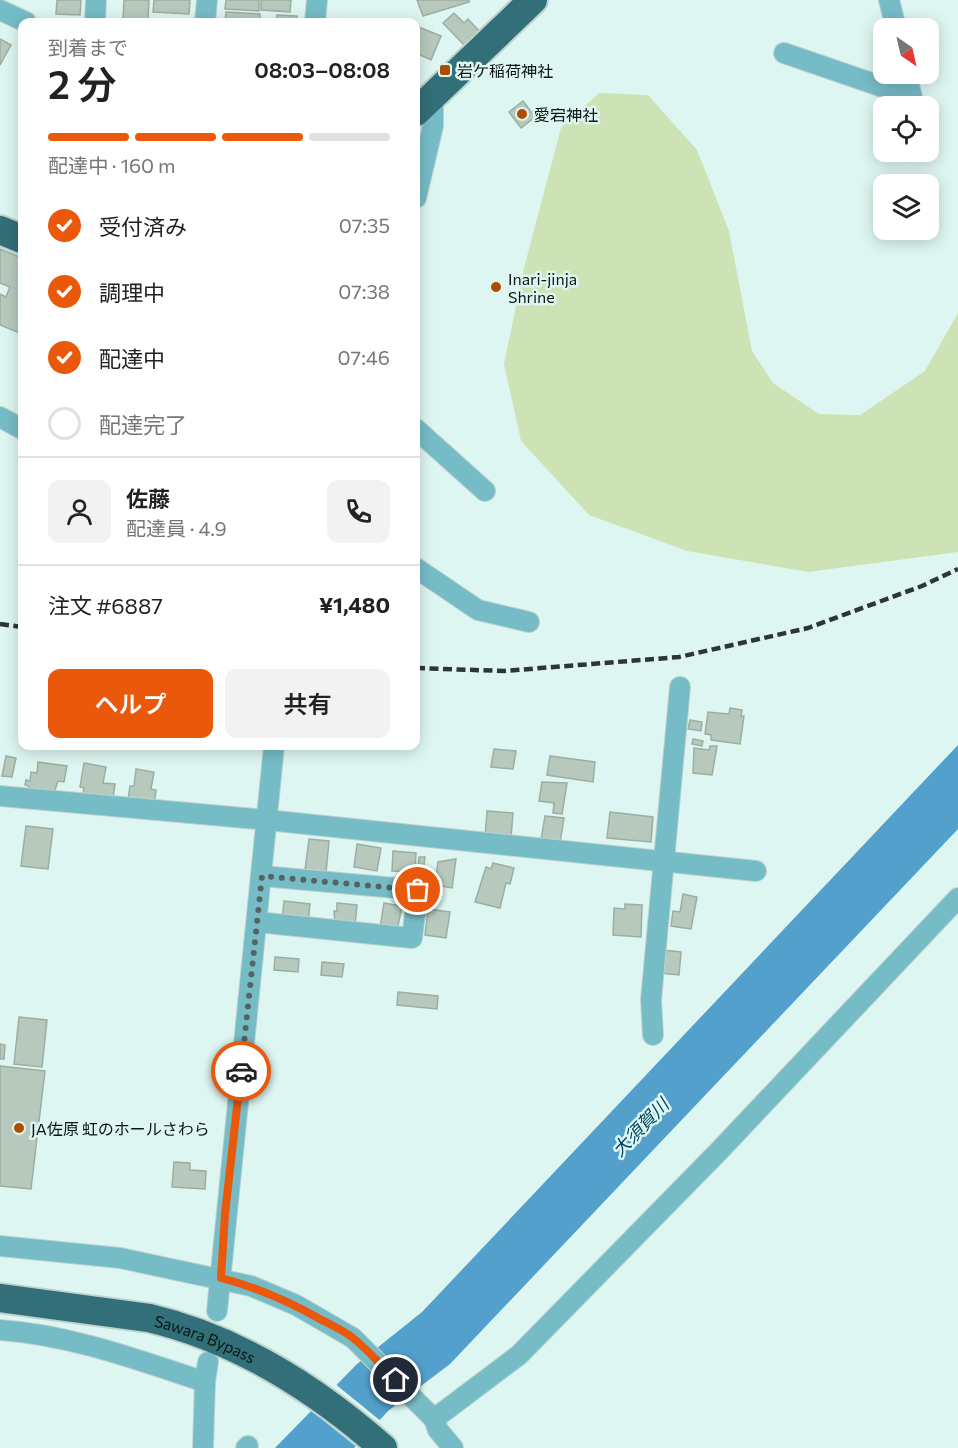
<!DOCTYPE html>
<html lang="ja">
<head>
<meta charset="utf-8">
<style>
	:root { --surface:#fff; --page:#f2f2f2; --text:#222; --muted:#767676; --line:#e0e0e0; --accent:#ea580c }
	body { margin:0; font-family:Commissioner,"Noto Sans JP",sans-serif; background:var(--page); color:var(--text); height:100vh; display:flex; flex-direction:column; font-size:22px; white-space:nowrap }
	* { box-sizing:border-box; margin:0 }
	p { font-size:20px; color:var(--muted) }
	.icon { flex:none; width:33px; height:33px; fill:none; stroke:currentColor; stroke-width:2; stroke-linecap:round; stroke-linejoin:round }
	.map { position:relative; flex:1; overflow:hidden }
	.side { position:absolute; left:18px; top:18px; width:402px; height:732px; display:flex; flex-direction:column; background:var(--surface); border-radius:12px; box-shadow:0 3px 15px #0003 }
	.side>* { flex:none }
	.needle { width:39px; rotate:146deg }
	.controls { position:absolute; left:873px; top:18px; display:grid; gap:12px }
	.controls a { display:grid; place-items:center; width:66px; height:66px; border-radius:12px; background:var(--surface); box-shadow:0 3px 15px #0003; font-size:30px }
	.pin { position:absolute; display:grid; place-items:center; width:51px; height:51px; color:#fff; margin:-26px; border:3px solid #fff; border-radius:50%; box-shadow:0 2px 6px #0007 }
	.courier { position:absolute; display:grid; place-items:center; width:60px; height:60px; margin:-30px; border:4px solid #ea580c; border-radius:50%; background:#fff; color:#222; box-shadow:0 2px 8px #0007 }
	.summary em { font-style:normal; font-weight:600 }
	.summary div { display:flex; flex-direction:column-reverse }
	.summary { display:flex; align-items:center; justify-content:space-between; height:102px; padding:0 30px }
	h1 { font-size:39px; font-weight:600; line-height:45px }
	.bar { display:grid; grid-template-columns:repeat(4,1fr); gap:9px 6px; align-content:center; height:72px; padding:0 30px }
	.bar i { height:8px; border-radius:4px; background:var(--line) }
	.bar .on { background:var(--accent) }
	.bar p { grid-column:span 4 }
	.line { display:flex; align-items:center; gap:15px; padding:0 30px; border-top:2px solid var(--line) }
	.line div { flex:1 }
	.round { display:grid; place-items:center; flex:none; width:63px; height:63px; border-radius:12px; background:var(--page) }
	ol { padding:0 30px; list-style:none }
	li { display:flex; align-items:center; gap:18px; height:66px }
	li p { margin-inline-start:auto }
	li .icon { padding:6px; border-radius:50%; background:var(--accent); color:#fff; stroke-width:4 }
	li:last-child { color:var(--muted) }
	li i { width:33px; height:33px; border:3px solid var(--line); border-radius:50% }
	.action { display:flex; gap:12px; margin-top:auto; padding:12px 30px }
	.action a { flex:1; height:69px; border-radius:12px; background:var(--accent); color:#fff; font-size:24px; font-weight:600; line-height:69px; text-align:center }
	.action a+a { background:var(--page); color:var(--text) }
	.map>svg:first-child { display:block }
	.green { fill:#cde3b5 }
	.water { fill:#52a0cb }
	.pier { fill:#def6f1 }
	.building { fill:#b7c9bd; stroke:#9caea1; stroke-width:1.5 }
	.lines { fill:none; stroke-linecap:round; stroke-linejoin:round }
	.minor-casing { stroke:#bdd2ce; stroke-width:22 }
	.highway-casing { stroke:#bdd2ce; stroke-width:32 }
	.minor { stroke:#76bcc7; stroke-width:20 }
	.highway { stroke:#326f78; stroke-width:28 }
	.rail { stroke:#2c3634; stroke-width:4.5; stroke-dasharray:9 4.5; stroke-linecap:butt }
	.done { stroke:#566461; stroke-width:6; stroke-dasharray:0 10.8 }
	.route { stroke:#ea580c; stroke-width:8 }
	.poi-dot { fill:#ad4d00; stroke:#def6f1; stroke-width:2 }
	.labels { text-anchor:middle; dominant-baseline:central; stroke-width:5; stroke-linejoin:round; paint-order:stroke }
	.poi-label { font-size:16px; fill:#0d1514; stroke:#def6f1; text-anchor:start }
	.street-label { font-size:16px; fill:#0d1514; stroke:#def6f1 }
	.water-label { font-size:18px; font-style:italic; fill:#004462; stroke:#def6f1 }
</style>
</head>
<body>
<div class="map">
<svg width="958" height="1448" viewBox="0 0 958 1448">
	<rect width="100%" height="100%" fill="#def6f1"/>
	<polygon class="green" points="599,93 648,95 697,150 729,231 752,351 773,383 819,414 860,415 925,371 958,313 958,552 808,572 687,551 589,515 521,441 504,364 524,268 561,128"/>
	<polygon class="water" points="958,745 958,829 450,1364 388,1411 354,1448 275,1448 357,1364 422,1312"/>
	<polygon class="pier" points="334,1383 382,1422 358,1448 309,1409"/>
	<g class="building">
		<polygon points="57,0 81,0 80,15 56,14"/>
		<polygon points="124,0 149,0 148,19 123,19"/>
		<polygon points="154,0 190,0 189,14 153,12"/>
		<polygon points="226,0 259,0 259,11 225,9"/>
		<polygon points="261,0 291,0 290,12 261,10"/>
		<polygon points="417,0 469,0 469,2 423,16"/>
		<polygon points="226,12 260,14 260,22 225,22"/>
		<polygon points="454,13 464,23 468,19 481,33 466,47 443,23"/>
		<polygon points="277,15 297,16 297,22 277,22"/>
		<polygon points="416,26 441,36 431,60 416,53"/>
		<polygon points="0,39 11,45 0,65"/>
		<polygon points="523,101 535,117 521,128 509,112"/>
		<polygon points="0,249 22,258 22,334 0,325 0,294 6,297 10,287 0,283"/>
		<polygon points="730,708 742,710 741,716 744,716 740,744 711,740 711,735 705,734 708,712 729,714"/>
		<polygon points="690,720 702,722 701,731 688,729"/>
		<polygon points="693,739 703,741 702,746 692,744"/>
		<polygon points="710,746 717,746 712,775 693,773 694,748 709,750"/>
		<polygon points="494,749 516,751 513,769 491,767"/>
		<polygon points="6,756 16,758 12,777 2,776"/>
		<polygon points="550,756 595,762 593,782 547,775"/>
		<polygon points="38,762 67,766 64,782 58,781 54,793 29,789 29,786 25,785 26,780 30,781 31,772 37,773"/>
		<polygon points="84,763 106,767 103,783 115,784 113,799 93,794 92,799 82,798 84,788 80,787"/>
		<polygon points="136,769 154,772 151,789 156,790 154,805 128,800 130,786 134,786"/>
		<polygon points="542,782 567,783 562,814 553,813 554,803 539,801"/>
		<polygon points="487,811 513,813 511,838 485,837"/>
		<polygon points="610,812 653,817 651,842 607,838"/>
		<polygon points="545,816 564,818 560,843 541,840"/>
		<polygon points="26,826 53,829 48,869 21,866"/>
		<polygon points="309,839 329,841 326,873 305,870"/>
		<polygon points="357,844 381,848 377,871 354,867"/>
		<polygon points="393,851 416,853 415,872 392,871"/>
		<polygon points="419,857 425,857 422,880 417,879"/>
		<polygon points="456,859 452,888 435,885 438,862"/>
		<polygon points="493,863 514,868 510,884 506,883 500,908 475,902 486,867 491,869"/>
		<polygon points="683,894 697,897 691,929 671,926 673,911 680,912"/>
		<polygon points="284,901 310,904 308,923 282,921"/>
		<polygon points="337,903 357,905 355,926 335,924 334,911 337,911"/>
		<polygon points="384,903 402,906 397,931 380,928"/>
		<polygon points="625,904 642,905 641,937 613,935 614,908 625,909"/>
		<polygon points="428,909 450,912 446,938 425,935"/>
		<polygon points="663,950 681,952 679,975 660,973"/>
		<polygon points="275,957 299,959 298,972 274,970"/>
		<polygon points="322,962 344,964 342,977 321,975"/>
		<polygon points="398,992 438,996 437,1009 397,1005"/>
		<polygon points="19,1017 47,1020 42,1067 14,1064"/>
		<polygon points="0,1044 5,1045 4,1059 0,1059"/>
		<polygon points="0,1066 45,1071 31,1189 0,1186"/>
		<polygon points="174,1162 190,1163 190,1170 206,1171 205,1189 172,1187"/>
	</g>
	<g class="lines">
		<g class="minor-casing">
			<g id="minor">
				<polyline points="889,0 896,28"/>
				<polyline points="0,10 26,22"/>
				<polyline points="95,22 96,0"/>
				<polyline points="205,22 207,0"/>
				<polyline points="315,22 317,0"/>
				<polyline points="784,53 912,97 906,74"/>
				<polyline points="416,198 433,126 433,95"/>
				<polyline points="0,417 22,429"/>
				<polyline points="416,429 485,491"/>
				<polyline points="416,568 478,610 529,622"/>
				<polyline points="0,796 267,820 756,871"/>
				<polyline points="257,922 412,938 418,890 262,876"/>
				<polyline points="653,1035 651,1000 680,687"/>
				<polyline points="0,1246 120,1258 251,1286 296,1305 353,1338 434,1419 519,1355 719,1151 958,898"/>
				<polyline points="217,1311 274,746"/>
				<path d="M0,1330C71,1335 138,1360 205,1382"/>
				<polyline points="434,1419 438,1430 453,1448"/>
				<polyline points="203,1448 205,1382 208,1362"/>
				<polyline points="246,1448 248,1446"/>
			</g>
		</g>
		<g class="highway-casing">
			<g id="highway">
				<polyline points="416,112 533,0"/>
				<polyline points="0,230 22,239"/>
				<path id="s1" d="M0,1298L149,1318C238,1339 315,1388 383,1448"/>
			</g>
		</g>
		<use href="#minor" class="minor"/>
		<use href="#highway" class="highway"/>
		<g class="rail">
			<polyline points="0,624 22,627"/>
			<polyline points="416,668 504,671 679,657 808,628 922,586 958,569"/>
		</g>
	</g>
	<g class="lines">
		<polyline class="done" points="241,1071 262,876 418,890"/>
		<path class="route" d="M241,1071L225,1214L221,1278C256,1287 288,1301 320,1319C331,1325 343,1330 353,1338C368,1350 382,1366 396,1380"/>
	</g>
	<g class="poi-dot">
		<rect x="439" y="64" width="12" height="12" rx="3"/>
		<circle cx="522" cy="114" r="6"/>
		<circle cx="496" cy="287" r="6"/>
		<circle cx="19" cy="1128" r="6"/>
	</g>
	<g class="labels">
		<g class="poi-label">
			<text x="457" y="70">岩ケ稲荷神社</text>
			<text x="534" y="114">愛宕神社</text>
			<text x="508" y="278">Inari-jinja<tspan x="508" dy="18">Shrine</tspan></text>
			<text x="31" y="1128">JA佐原 虹のホールさわら</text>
		</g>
		<g class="street-label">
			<text stroke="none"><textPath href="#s1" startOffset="210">Sawara Bypass</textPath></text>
		</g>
		<g class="water-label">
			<text transform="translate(640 1127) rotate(-46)">大須賀川</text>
		</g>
	</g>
</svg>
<div class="controls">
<a><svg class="needle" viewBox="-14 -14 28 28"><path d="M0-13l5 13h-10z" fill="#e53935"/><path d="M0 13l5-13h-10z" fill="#767676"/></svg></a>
<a><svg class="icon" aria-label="locate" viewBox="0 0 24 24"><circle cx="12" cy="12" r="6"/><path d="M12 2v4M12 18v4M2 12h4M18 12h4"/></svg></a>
<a><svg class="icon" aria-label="layers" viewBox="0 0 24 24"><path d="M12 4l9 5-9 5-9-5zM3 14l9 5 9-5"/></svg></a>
</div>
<div class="pin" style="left:418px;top:890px;background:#ea580c"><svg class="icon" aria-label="bag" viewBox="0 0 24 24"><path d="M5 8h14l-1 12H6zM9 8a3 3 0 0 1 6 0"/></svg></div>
<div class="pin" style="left:396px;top:1380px;background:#1f2937"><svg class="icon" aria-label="home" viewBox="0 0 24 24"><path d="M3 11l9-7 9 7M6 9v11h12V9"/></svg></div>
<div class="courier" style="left:241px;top:1071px"><svg class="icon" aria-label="car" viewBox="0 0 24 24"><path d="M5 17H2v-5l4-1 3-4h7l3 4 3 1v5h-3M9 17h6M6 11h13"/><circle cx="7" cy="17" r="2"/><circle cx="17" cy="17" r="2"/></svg></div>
<section class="side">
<div class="summary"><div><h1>2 分</h1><p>到着まで</p></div><em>08:03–08:08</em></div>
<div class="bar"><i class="on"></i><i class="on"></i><i class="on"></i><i></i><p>配達中 · 160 m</p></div>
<ol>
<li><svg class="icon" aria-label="check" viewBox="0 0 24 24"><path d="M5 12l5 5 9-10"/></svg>受付済み<p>07:35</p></li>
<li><svg class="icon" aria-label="check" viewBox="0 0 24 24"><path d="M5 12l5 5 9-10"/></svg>調理中<p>07:38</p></li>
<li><svg class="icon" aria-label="check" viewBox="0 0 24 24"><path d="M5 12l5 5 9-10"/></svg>配達中<p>07:46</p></li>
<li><i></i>配達完了</li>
</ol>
<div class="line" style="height:108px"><a class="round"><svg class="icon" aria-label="person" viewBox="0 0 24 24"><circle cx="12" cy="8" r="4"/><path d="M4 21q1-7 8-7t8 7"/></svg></a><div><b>佐藤</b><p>配達員 · 4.9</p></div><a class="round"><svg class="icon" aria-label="phone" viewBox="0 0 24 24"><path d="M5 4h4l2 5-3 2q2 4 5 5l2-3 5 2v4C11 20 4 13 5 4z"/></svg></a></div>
<div class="line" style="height:78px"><div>注文 #6887</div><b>¥1,480</b></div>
<div class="action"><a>ヘルプ</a><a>共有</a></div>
</section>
</div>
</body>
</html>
